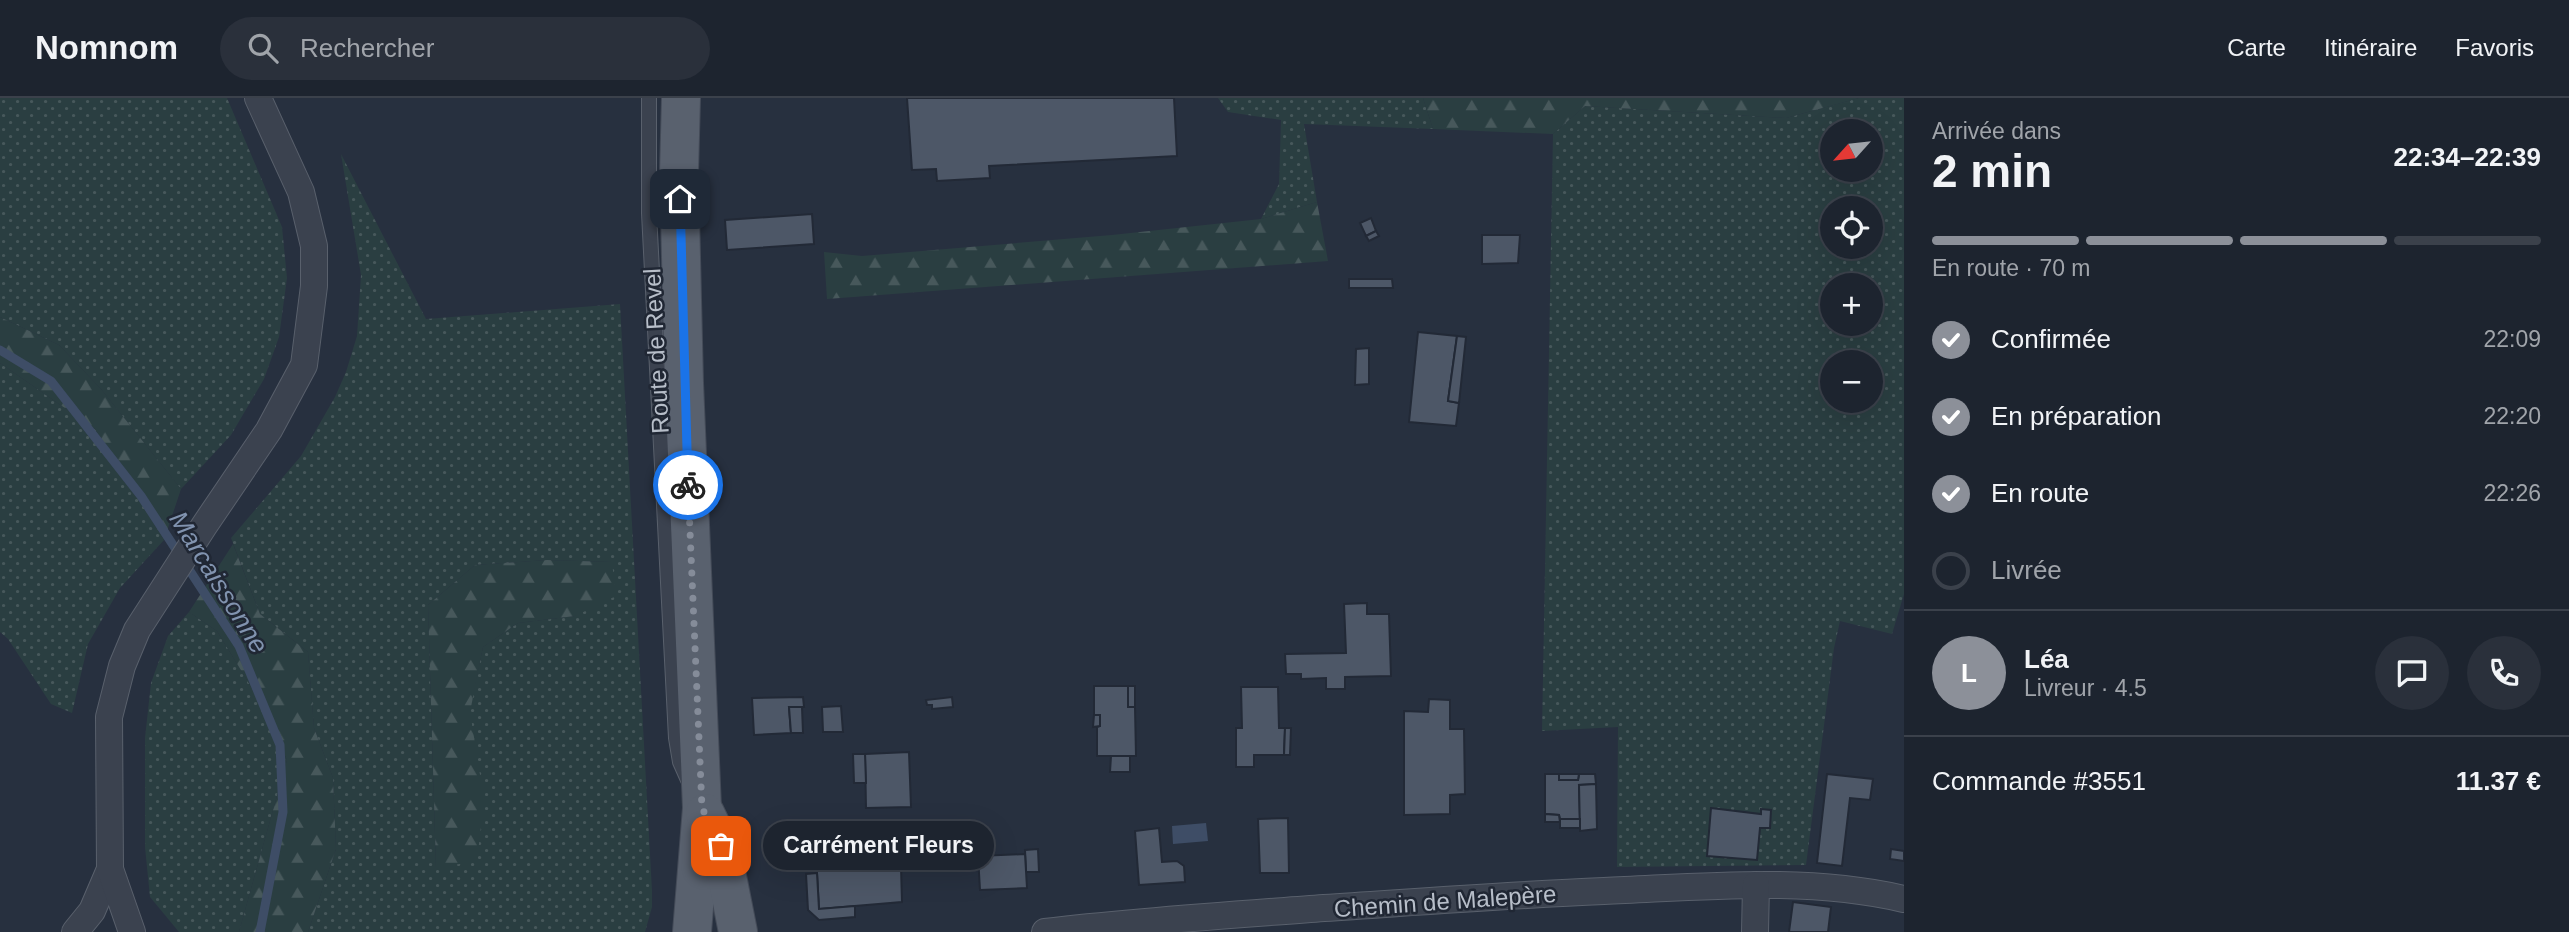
<!DOCTYPE html>
<html lang="fr">
<head>
<meta charset="utf-8">
<style>
	:root { --surface:#1d242f; --page:#2a303b; --text:#f1f3f6; --muted:#a0a4aa; --line:#3b414b; --accent:#8c9099 }
	body { margin:0; font-family:Helvetica,sans-serif; background:var(--page); color:var(--text); height:100vh; display:flex; flex-direction:column; font-size:26px; white-space:nowrap }
	* { box-sizing:border-box; margin:0 }
	p { font-size:23px; color:var(--muted) }
	.icon { flex:none; width:38px; height:38px; fill:none; stroke:currentColor; stroke-width:2; stroke-linecap:round; stroke-linejoin:round }
	.map { position:relative; flex:1; overflow:hidden }
	.panel { display:flex; flex-direction:column; background:var(--surface); width:665px }
	.panel>* { flex:none }
	.needle { width:46px; rotate:243deg }
	.fabs { position:absolute; left:1820px; top:21px; display:grid; gap:14px }
	.fabs a { display:grid; place-items:center; width:63px; height:63px; border-radius:50%; background:var(--surface); box-shadow:0 7px 28px #0002,0 0 0 2px var(--line); font-size:35px }
	.pin { position:absolute; display:grid; place-items:center; width:60px; height:60px; color:#fff; margin:-30px; border-radius:14px; box-shadow:0 4px 10px #0006 }
	.courier { position:absolute; display:grid; place-items:center; width:70px; height:70px; margin:-35px; border:5px solid #1a73e8; border-radius:50%; background:#fff; color:#222; box-shadow:0 2px 9px #0007 }
	.bubble { position:absolute; height:49px; border-radius:24px; background:var(--surface); box-shadow:0 7px 28px #0002,0 0 0 2px var(--line); font-size:23px; font-weight:700; line-height:49px; text-align:center }
	.headline em { font-style:normal; font-weight:700 }
	.headline div { display:flex; flex-direction:column-reverse }
	.headline { display:flex; align-items:center; justify-content:space-between; height:119px; padding:0 28px }
	h1 { font-size:46px; font-weight:700; line-height:52px }
	.bar { display:grid; grid-template-columns:repeat(4,1fr); gap:10px 7px; align-content:center; height:84px; padding:0 28px }
	.bar i { height:9px; border-radius:5px; background:var(--line) }
	.bar .on { background:var(--accent) }
	.bar p { grid-column:span 4 }
	.line { display:flex; align-items:center; gap:18px; padding:0 28px; border-top:2px solid var(--line) }
	.line div { flex:1 }
	.round { display:grid; place-items:center; flex:none; width:74px; height:74px; border-radius:37px; background:var(--page) }
	ol { padding:0 28px; list-style:none }
	li { display:flex; align-items:center; gap:21px; height:77px }
	li p { margin-inline-start:auto }
	li .icon { padding:7px; border-radius:50%; background:var(--accent); color:#fff; stroke-width:4 }
	li:last-child { color:var(--muted) }
	li i { width:38px; height:38px; border:4px solid var(--line); border-radius:50% }
	header { display:flex; align-items:center; gap:42px; box-sizing:border-box; height:98px; padding:0 35px; background:var(--surface); border-bottom:2px solid var(--line) }
	header strong { font-size:33px }
	nav { display:flex; gap:38px; margin-inline-start:auto; font-size:24px }
	.search { width:490px; height:63px; background:var(--page); display:flex; align-items:center; gap:18px; box-sizing:border-box; padding:0 24px; border-radius:38px; color:var(--muted); font-size:26px }
	main { display:flex; flex:1; min-height:0 }
	.map>svg:first-child { display:block }
	.grass { fill:url(#grass-dots); fill-rule:evenodd }
	.forest { fill:url(#forest-firs) }
	.water { fill:#3e4d66 }
	.lines { fill:none; stroke-linecap:round; stroke-linejoin:round }
	.stream { stroke:#3e4d66; stroke-width:9 }
	.building { fill:#4d5767; stroke:#222936; stroke-width:2 }
	.lane-casing { stroke:#59606c; stroke-width:16 }
	.street-casing { stroke:#59606c; stroke-width:28 }
	.primary-casing { stroke:#444b58; stroke-width:40 }
	.lane { stroke:#3b424f; stroke-width:14 }
	.street { stroke:#3b424f; stroke-width:26 }
	.primary { stroke:#59616e; stroke-width:38 }
	.done { stroke:#858c99; stroke-width:7; stroke-dasharray:0 12.6 }
	.route { stroke:#1a73e8; stroke-width:9 }
	.labels { text-anchor:middle; dominant-baseline:central; stroke-width:5; stroke-linejoin:round; paint-order:stroke }
	.street-label { font-size:24px; fill:#b7bec9; stroke:#202734 }
	.water-label { font-size:26px; font-style:italic; fill:#8193af; stroke:#202734 }
</style>
</head>
<body>
<header>
<strong>Nomnom</strong>
<div class="search"><svg class="icon" aria-label="search" viewBox="0 0 24 24"><circle cx="10" cy="10" r="6"/><path d="M15 15l6 6"/></svg>Rechercher</div>
<nav><a>Carte</a><a>Itinéraire</a><a>Favoris</a></nav>
</header>
<main>
<div class="map">
<svg width="1904" height="834" viewBox="0 0 1904 834">
	<defs>
		<pattern id="grass-dots" width="8" height="8" patternUnits="userSpaceOnUse" patternTransform="scale(1.75)"><rect width="8" height="8" fill="#2a3e41"/><path d="M2 2h.1M6 6h.1" fill="none" stroke="#47585b" stroke-width="1.8" stroke-linecap="round"/></pattern>
		<pattern id="forest-firs" width="22" height="20" patternUnits="userSpaceOnUse" patternTransform="scale(1.75)"><rect width="22" height="20" fill="#2a3e41"/><path d="M5 1l3.5 6h-7zM16 11l3.5 6h-7z" fill="#47585b"/></pattern>
	</defs>
	<rect width="100%" height="100%" fill="#27303f"/>
	<g class="grass">
		<polygon points="0,0 227,0 282,129 287,180 279,239 264,281 231,337 181,391 101,291 59,247 0,219"/>
		<polygon points="1218,0 1423,0 1433,31 1304,26 1317,104 1261,121 1279,86 1281,22 1228,14"/>
		<path d="M1859,0H1904V496L1892,536L1840,523L1834,550L1806,767L1617,769L1618,629L1542,633L1553,36L1585,8L1786,20ZM1832,33H1871V72H1832ZM1832,110H1871V149H1832ZM1832,187H1871V226H1832ZM1832,264H1871V303H1832Z"/>
		<path d="M341,56L426,221L620,206L652,793V809L645,834H308L336,751L333,680L314,630L308,554L260,516L231,440L301,358L335,299L346,274L357,238L361,177ZM547,462L612,464L575,518L518,525L483,549L436,770L428,507L475,467Z"/>
		<polygon points="0,265 95,331 164,442 120,490 88,546 72,615 51,606 8,541 0,534"/>
		<polygon points="189,514 217,533 250,587 287,662 239,834 179,834 150,799 145,749 145,640 151,585 168,538"/>
	</g>
	<g class="forest">
		<polygon points="1423,0 1859,0 1786,20 1585,8 1553,36 1433,31"/>
		<polygon points="1317,104 1328,163 827,201 824,154 862,158 1112,137 1261,121"/>
		<polygon points="0,219 59,247 101,291 181,391 164,442 95,331 0,265"/>
		<polygon points="233,446 260,516 308,554 314,630 333,680 336,751 308,834 239,834 287,662 250,587 217,533 189,514"/>
		<polygon points="547,462 612,464 616,498 575,518 518,525 483,549 470,614 484,702 477,763 436,770 428,507 475,467"/>
	</g>
	<polygon class="water" points="1206,725 1208,743 1173,746 1172,728"/>
	<g class="lines">
		<polyline class="stream" points="0,252 51,283 141,398 239,548 280,647 283,714 260,834"/>
	</g>
	<g class="building">
		<polygon points="907,0 1174,0 1177,58 989,68 990,80 937,83 936,71 912,72"/>
		<polygon points="812,116 814,146 727,152 725,122"/>
		<polygon points="1371,120 1376,133 1366,138 1360,125"/>
		<polygon points="1376,133 1379,138 1369,143 1366,138"/>
		<polygon points="1482,137 1520,137 1518,165 1482,166"/>
		<polygon points="1349,181 1392,181 1393,190 1349,190"/>
		<polygon points="1418,234 1457,238 1448,303 1459,305 1456,328 1409,324"/>
		<polygon points="1457,238 1466,239 1459,305 1448,303"/>
		<polygon points="1369,250 1369,286 1355,287 1356,251"/>
		<polygon points="1367,505 1367,516 1389,516 1391,578 1345,579 1345,591 1326,591 1326,580 1301,581 1301,576 1286,576 1285,556 1346,555 1344,506"/>
		<polygon points="1094,588 1128,588 1128,609 1135,609 1136,658 1097,658 1097,629 1100,628 1100,617 1094,617"/>
		<rect x="1128" y="588" width="7" height="21"/>
		<polygon points="1241,589 1278,589 1279,630 1285,630 1284,657 1254,657 1254,669 1236,669 1236,630 1242,630"/>
		<polygon points="803,599 804,609 789,609 791,635 754,637 752,600"/>
		<polygon points="952,599 953,609 932,611 932,607 927,607 926,602"/>
		<polygon points="1429,601 1450,602 1450,631 1464,631 1465,696 1450,697 1450,716 1404,717 1404,613 1428,614"/>
		<polygon points="841,608 843,634 823,634 822,609"/>
		<polygon points="789,609 802,609 803,635 791,635"/>
		<polygon points="1094,617 1100,617 1100,628 1093,629"/>
		<polygon points="1285,630 1291,630 1290,657 1284,657"/>
		<polygon points="909,654 911,709 866,710 865,656"/>
		<polygon points="853,656 865,656 866,685 854,685"/>
		<polygon points="1111,658 1130,658 1130,674 1110,674"/>
		<polygon points="1545,676 1559,676 1559,682 1578,682 1579,676 1595,676 1596,686 1579,687 1580,721 1560,721 1559,717 1545,716"/>
		<polygon points="1559,676 1579,676 1578,682 1559,682"/>
		<polygon points="1827,676 1873,681 1870,702 1850,700 1842,768 1817,765"/>
		<polygon points="1596,686 1597,731 1580,733 1579,687"/>
		<polygon points="1711,710 1761,716 1761,711 1771,712 1770,730 1760,730 1757,762 1707,758"/>
		<polygon points="1545,716 1559,717 1560,724 1545,724"/>
		<polygon points="1288,720 1289,775 1260,775 1258,721"/>
		<rect x="1560" y="721" width="20" height="9"/>
		<polygon points="1159,730 1162,764 1177,763 1184,768 1185,784 1139,787 1135,733"/>
		<polygon points="900,732 902,804 819,811 815,739"/>
		<polygon points="1038,751 1039,774 1026,774 1025,752"/>
		<polygon points="1891,751 1904,753 1904,763 1890,761"/>
		<polygon points="1025,756 1027,790 980,792 978,758"/>
		<polygon points="817,775 819,811 855,808 855,819 819,822 808,812 806,776"/>
		<polygon points="1793,804 1831,809 1828,834 1789,834"/>
	</g>
	<g class="lines">
		<g class="lane-casing">
			<polyline id="lane" points="649,0 649,115 676,640 680,664 688,682"/>
		</g>
		<g class="street-casing">
			<g id="street">
				<polyline points="75,834 92,813 110,771"/>
				<polyline points="132,834 110,771 109,619 122,568 137,532 204,428 269,332 304,267 314,188 314,148 301,94 258,0"/>
				<path d="M1045,834C1138,823 1231,817 1324,810C1417,804 1510,797 1604,793C1703,789 1806,778 1904,801"/>
				<polyline points="1755,834 1756,787"/>
			</g>
		</g>
		<g class="primary-casing">
			<g id="primary">
				<polyline points="681,0 679,75 684,285 702,710 692,834"/>
				<polyline points="705,715 721,748 738,834"/>
			</g>
		</g>
		<use href="#lane" class="lane"/>
		<use href="#street" class="street"/>
		<use href="#primary" class="primary"/>
	</g>
	<g class="lines">
		<polyline class="done" points="688,387 702,710 721,748"/>
		<polyline class="route" points="680,101 688,387"/>
	</g>
	<g class="labels">
		<g class="street-label">
			<text transform="translate(656 253) rotate(-93)">Route de Revel</text>
			<text transform="translate(1445 803) rotate(-4)">Chemin de Malepère</text>
		</g>
		<g class="water-label">
			<text transform="translate(219 484) rotate(58)">Marcaissonne</text>
		</g>
	</g>
</svg>
<div class="fabs">
<a><svg class="needle" viewBox="-14 -14 28 28"><path d="M0-13l5 13h-10z" fill="#e53935"/><path d="M0 13l5-13h-10z" fill="#a0a4aa"/></svg></a>
<a><svg class="icon" aria-label="locate" viewBox="0 0 24 24"><circle cx="12" cy="12" r="6"/><path d="M12 2v4M12 18v4M2 12h4M18 12h4"/></svg></a>
<a>+</a>
<a>−</a>
</div>
<div class="pin" style="left:721px;top:748px;background:#ea580c"><svg class="icon" aria-label="bag" viewBox="0 0 24 24"><path d="M5 8h14l-1 12H6zM9 8a3 3 0 0 1 6 0"/></svg></div>
<div class="pin" style="left:680px;top:101px;background:#1f2937"><svg class="icon" aria-label="home" viewBox="0 0 24 24"><path d="M3 11l9-7 9 7M6 9v11h12V9"/></svg></div>
<div class="courier" style="left:688px;top:387px"><svg class="icon" aria-label="bike" viewBox="0 0 24 24"><circle cx="6" cy="16" r="4"/><circle cx="18" cy="16" r="4"/><path d="M6 16l4-8h5l3 8M10 8l3 8H6M13 5h3"/></svg></div>
<div class="bubble" style="left:763px;top:723px;width:231px">Carrément Fleurs</div>
</div>
<section class="panel">
<div class="headline"><div><h1>2 min</h1><p>Arrivée dans</p></div><em>22:34–22:39</em></div>
<div class="bar"><i class="on"></i><i class="on"></i><i class="on"></i><i></i><p>En route · 70 m</p></div>
<ol>
<li><svg class="icon" aria-label="check" viewBox="0 0 24 24"><path d="M5 12l5 5 9-10"/></svg>Confirmée<p>22:09</p></li>
<li><svg class="icon" aria-label="check" viewBox="0 0 24 24"><path d="M5 12l5 5 9-10"/></svg>En préparation<p>22:20</p></li>
<li><svg class="icon" aria-label="check" viewBox="0 0 24 24"><path d="M5 12l5 5 9-10"/></svg>En route<p>22:26</p></li>
<li><i></i>Livrée</li>
</ol>
<div class="line" style="height:126px"><b class="round" style="background:var(--accent);color:#fff">L</b><div><b>Léa</b><p>Livreur · 4.5</p></div><a class="round"><svg class="icon" aria-label="chat" viewBox="0 0 24 24"><path d="M4 5h16v11H9l-5 4z"/></svg></a><a class="round"><svg class="icon" aria-label="phone" viewBox="0 0 24 24"><path d="M5 4h4l2 5-3 2q2 4 5 5l2-3 5 2v4C11 20 4 13 5 4z"/></svg></a></div>
<div class="line" style="height:91px"><div>Commande #3551</div><b>11.37 €</b></div>
</section>
</main>
</body>
</html>
